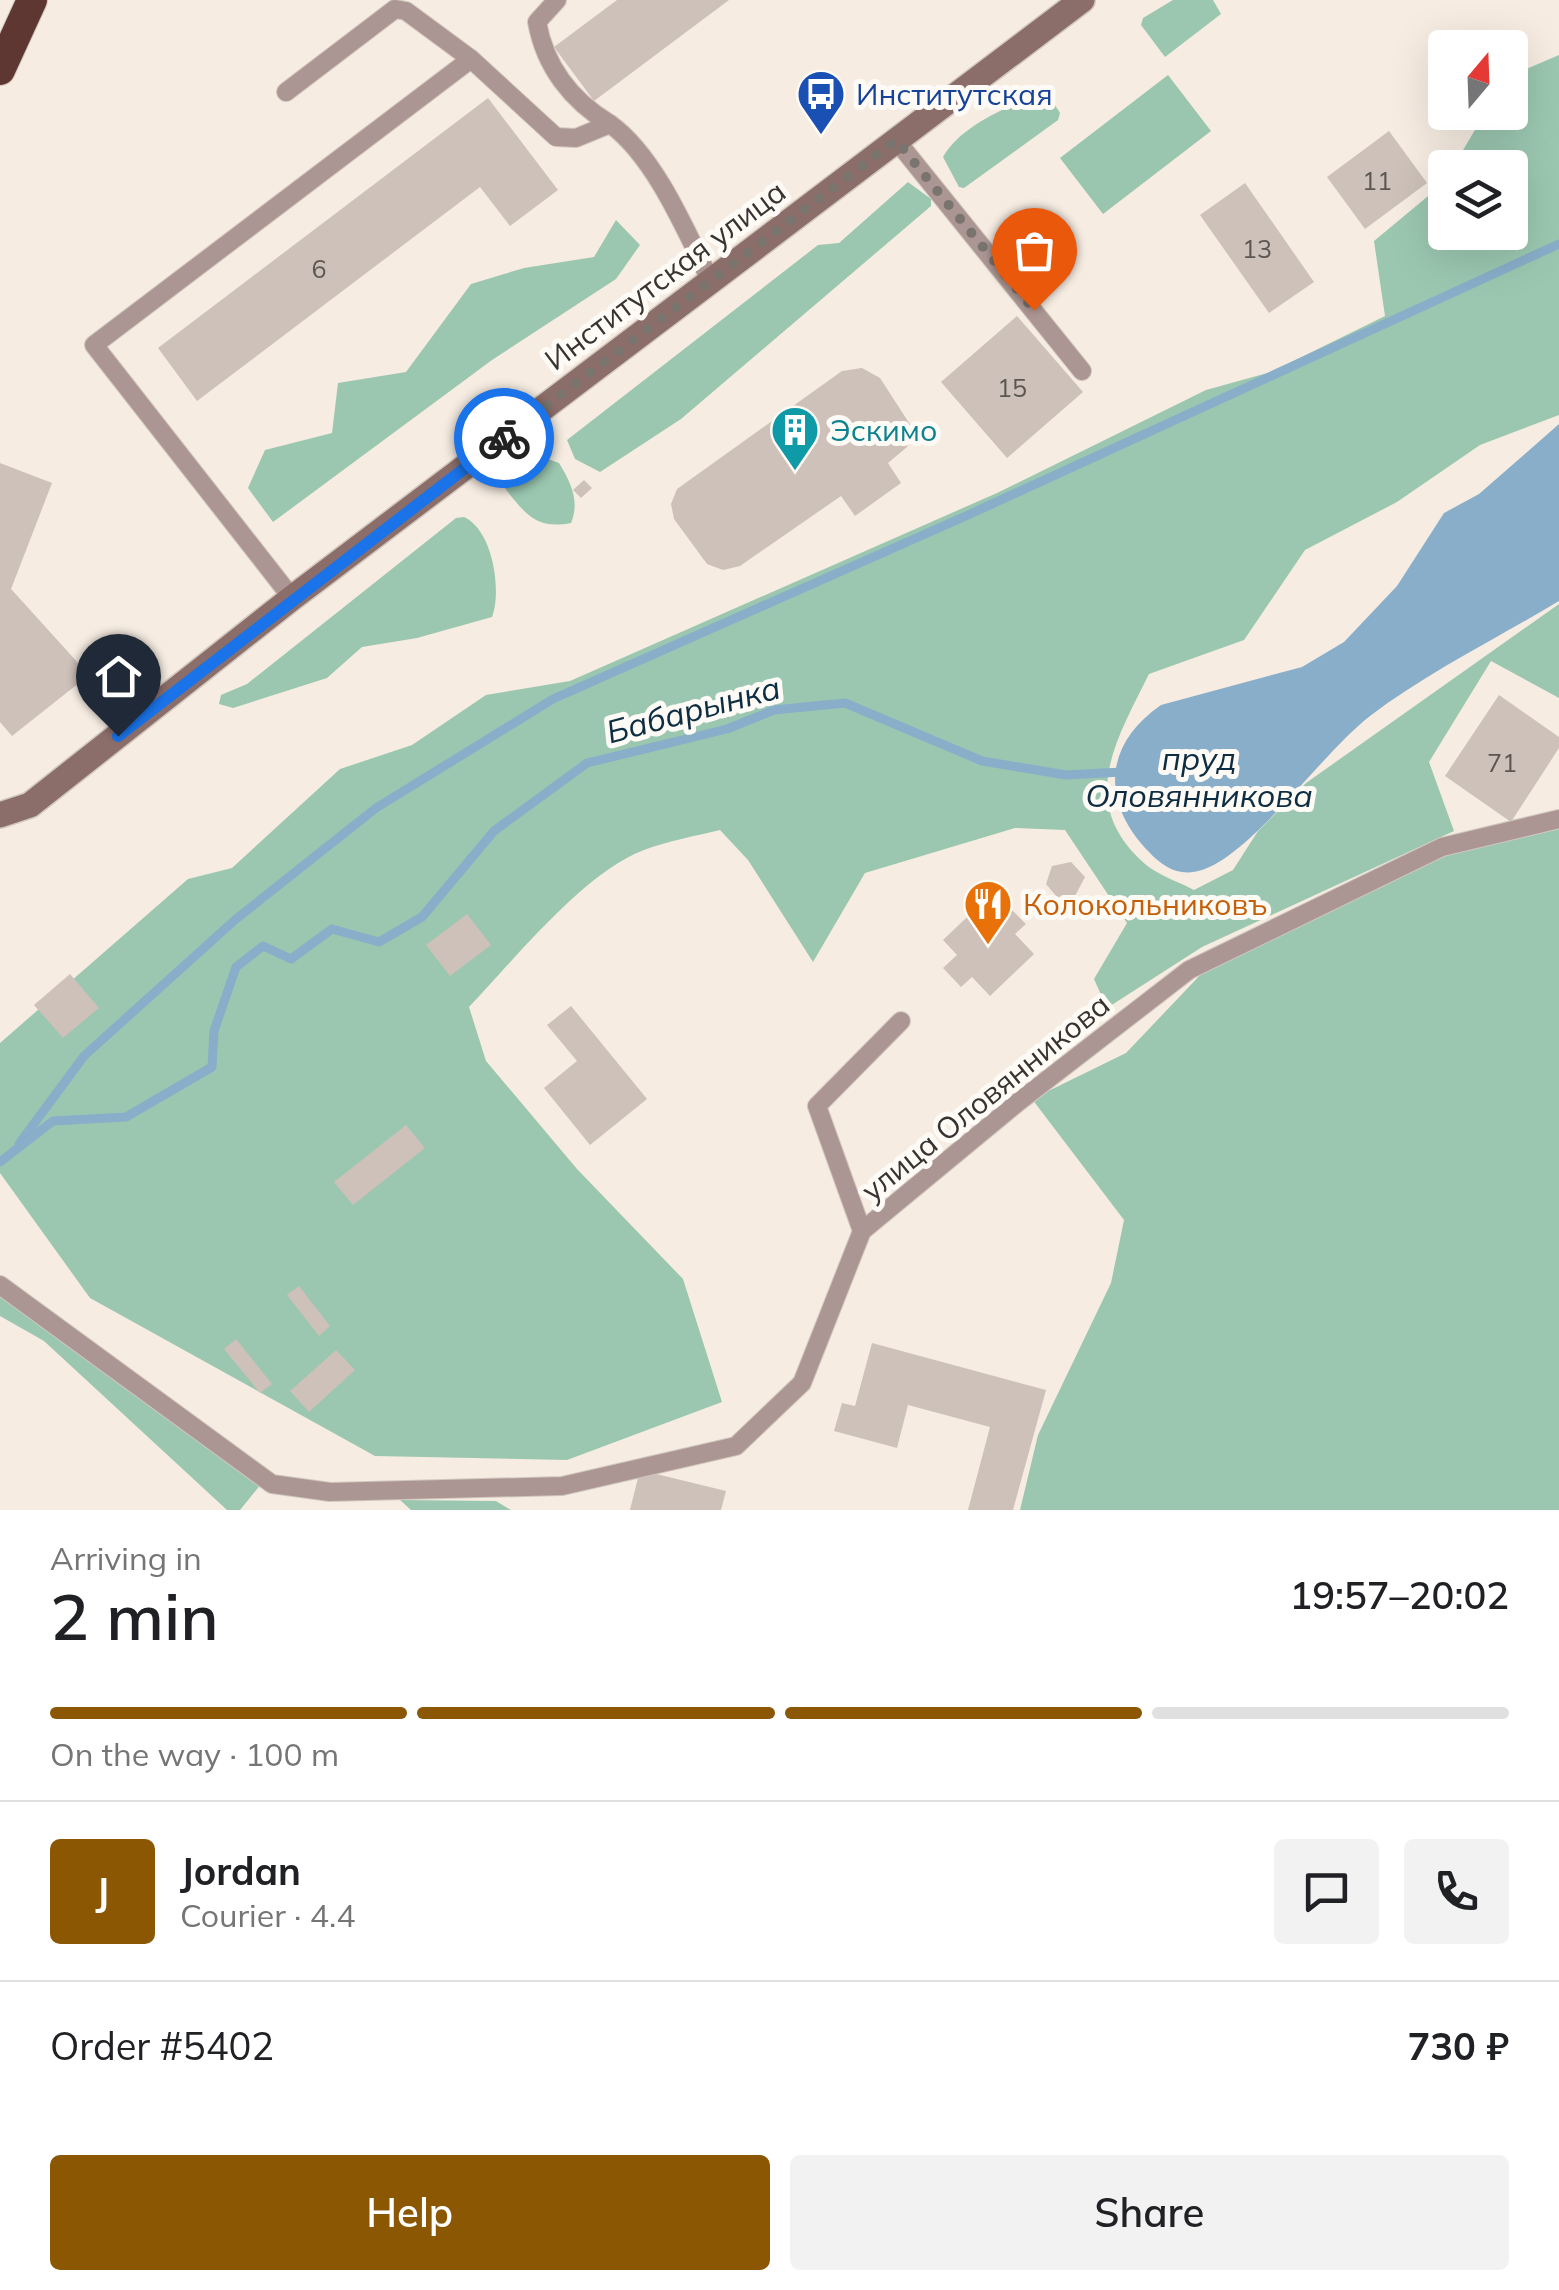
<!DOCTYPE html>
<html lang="en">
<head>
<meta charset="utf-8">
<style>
	:root { --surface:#fff; --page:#f2f2f2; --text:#202124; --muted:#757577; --line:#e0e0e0; --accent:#8b5703 }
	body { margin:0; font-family:Mulish,sans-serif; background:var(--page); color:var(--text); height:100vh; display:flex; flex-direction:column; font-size:38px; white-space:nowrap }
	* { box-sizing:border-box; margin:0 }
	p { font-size:32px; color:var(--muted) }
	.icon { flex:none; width:55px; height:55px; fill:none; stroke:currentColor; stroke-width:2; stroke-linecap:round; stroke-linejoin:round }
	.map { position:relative; height:1510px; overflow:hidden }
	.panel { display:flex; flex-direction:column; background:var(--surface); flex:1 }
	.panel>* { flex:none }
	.needle { width:65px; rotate:19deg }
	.tools { position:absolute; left:1428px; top:30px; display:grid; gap:20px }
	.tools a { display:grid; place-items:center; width:100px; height:100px; border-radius:10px; background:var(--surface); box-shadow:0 10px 40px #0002; font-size:50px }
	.pin { position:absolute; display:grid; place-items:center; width:85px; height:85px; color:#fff; margin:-102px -42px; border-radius:50% 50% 50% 0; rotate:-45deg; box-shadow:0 0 10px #0007 }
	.pin .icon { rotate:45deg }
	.courier { position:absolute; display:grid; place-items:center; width:100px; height:100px; margin:-50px; border:8px solid #1a73e8; border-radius:50%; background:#fff; color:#222; box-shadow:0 2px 12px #0007 }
	.headline em { font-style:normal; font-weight:600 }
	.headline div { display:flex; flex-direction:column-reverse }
	.headline { display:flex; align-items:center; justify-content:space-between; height:170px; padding:0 50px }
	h1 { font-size:65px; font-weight:600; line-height:75px }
	.bar { display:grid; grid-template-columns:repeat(4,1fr); gap:15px 10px; align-content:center; height:120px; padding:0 50px }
	.bar i { height:12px; border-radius:8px; background:var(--line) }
	.bar .current { background:var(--accent) }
	.bar p { grid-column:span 4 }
	.line { display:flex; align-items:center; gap:25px; padding:0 50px; border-top:2px solid var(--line) }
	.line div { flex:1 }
	.round { display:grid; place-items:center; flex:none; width:105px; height:105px; border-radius:10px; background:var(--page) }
	.action { display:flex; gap:20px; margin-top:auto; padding:20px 50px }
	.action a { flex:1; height:115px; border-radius:10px; background:var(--accent); color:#fff; font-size:40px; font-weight:600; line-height:115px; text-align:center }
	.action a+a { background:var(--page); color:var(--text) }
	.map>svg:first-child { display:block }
	.green { fill:#9ac6af }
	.forest { fill:#9bc7b0 }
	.water { fill:#88aec9 }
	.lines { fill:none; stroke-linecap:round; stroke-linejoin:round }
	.stream { stroke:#88aec9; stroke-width:9 }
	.building { fill:#cdc1b9 }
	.lane-casing { stroke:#d0c7be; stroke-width:20 }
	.secondary-casing { stroke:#d0c7be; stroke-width:28 }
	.highway-casing { stroke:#d0c7be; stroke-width:32 }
	.lane { stroke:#ac9693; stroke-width:18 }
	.secondary { stroke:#8b6d69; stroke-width:25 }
	.highway { stroke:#5e3632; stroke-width:30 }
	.done { stroke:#7a746e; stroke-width:10; stroke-dasharray:0 18 }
	.route { stroke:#1a73e8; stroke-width:12 }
	.labels { text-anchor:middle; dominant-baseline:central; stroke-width:10; stroke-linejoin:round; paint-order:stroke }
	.number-label { font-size:25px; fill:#5c5652 }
	.transit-label { font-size:30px; fill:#164399; stroke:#fefaf6; text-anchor:start }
	.street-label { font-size:30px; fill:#373330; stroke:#fefaf6 }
	.culture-label { font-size:30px; fill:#0d838f; stroke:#fefaf6; text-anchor:start }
	.food-label { font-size:30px; fill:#c56008; stroke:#fefaf6; text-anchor:start }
	.water-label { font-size:32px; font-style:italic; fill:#0d2d42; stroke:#fefaf6 }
</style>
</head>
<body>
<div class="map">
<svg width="1559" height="1510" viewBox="0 0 1559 1510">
	<rect width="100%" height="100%" fill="#f6ece2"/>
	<polygon class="green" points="1168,75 1211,131 1103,214 1060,158"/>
	<g class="forest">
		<polygon points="1173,0 1213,0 1221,14 1165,57 1141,25 1143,18"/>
		<path d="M1559,55V415L1480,445L1397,502L1305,550L1244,640L1149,674C1116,741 1076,803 1145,864C1158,875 1179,882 1194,890L1233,870L1258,831L1306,783L1559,604V698L1491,661L1429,762L1454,831L1202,947L1107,1008L1094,979L1127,923L1065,830L1015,828L865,873L813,962L748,860L720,830C695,836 668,841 644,850C583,873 514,960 469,1007L486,1061L577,1169L683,1279L722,1402L567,1460L375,1456L90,1298L0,1173V1043L188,879L232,868L340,769L412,745L486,695L570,681L997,493L1206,390L1271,372L1385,316L1374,241L1445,182V232H1510V168L1453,167L1485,113L1510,112V76Z"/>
		<path d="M1046,91L1060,113L1058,120L964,188L959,187L943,157C963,123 1011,106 1046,91Z"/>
		<polygon points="908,182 931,199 931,206 681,419 600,472 575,459 567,440 818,245 839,243"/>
		<polygon points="616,220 640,245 616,279 492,360 273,522 248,488 265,450 332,433 338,383 406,372 471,284 524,268 594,257"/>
		<path d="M545,458L559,463C571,483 580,501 571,523C535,530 525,513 503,486L516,466Z"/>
		<path d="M464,517C493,530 502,591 492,617L417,638L362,647L327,678L233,708L219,704L221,695L247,684L456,518Z"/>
		<polygon points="1559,829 1559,1510 1020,1510 1038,1435 1111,1283 1124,1220 1032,1099 1126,1053 1204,971 1447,855"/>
		<polygon points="0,1297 262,1483 240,1510 227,1510 44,1341 0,1316"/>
		<polygon points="400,1500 496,1501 511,1510 411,1510"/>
	</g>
	<path class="water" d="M1559,424V601C1496,639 1428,672 1370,716C1322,753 1253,853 1202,870C1180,877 1164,868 1149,852C1101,803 1103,745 1161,705L1302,667L1344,642L1397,586L1444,513L1479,494Z"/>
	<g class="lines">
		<g class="stream">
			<polyline points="19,1144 84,1056 236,919 376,808 553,699 968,515 1559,244"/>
			<polyline points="0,1162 53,1121 126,1117 212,1067 214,1031 236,967 263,946 291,959 332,929 379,942 422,917 494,831 587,763 727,729 774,710 845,703 982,761 1066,775 1122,772"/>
		</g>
	</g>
	<g class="building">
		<polygon points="617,0 729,0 594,101 554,47"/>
		<polygon points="488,98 558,190 510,226 480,187 197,401 158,348"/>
		<polygon points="1389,131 1427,183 1365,229 1327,177"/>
		<polygon points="1245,183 1314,282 1269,313 1200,215"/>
		<polygon points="1017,316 1083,392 1007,458 941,382"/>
		<polygon points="862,368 880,378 911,426 907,447 888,463 901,483 855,516 841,496 740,566 723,570 707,564 674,519 671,504 677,489 842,371"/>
		<polygon points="0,463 52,483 11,589 89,675 12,736 0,722"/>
		<polygon points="584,480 592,488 581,498 573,490"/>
		<polygon points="1499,695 1559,737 1559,748 1511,822 1445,776"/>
		<polygon points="1071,862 1085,877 1075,896 1057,897 1046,884 1052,866"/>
		<polygon points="983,902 1000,919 1011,909 1026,924 1015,934 1034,954 990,996 972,977 961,987 943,968 957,955 943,940"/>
		<polygon points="467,914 491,945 450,976 426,945"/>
		<polygon points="70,974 99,1008 63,1038 34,1005"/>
		<polygon points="571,1006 647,1099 590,1145 544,1088 577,1061 547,1025"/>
		<polygon points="406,1125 425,1148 353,1205 334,1182"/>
		<polygon points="299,1286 330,1326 319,1336 287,1295"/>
		<polygon points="236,1339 272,1384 260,1393 224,1349"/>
		<polygon points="872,1343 1046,1390 1013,1510 968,1510 990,1427 908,1405 897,1448 834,1431 842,1403 855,1406"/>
		<polygon points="336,1350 355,1370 309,1412 290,1391"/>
		<polygon points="640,1470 726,1491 721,1510 630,1510"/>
	</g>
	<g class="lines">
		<g class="lane-casing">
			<g id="lane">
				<path d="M557,0L537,22C545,67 572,101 610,124"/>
				<polyline points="286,92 395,9 406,11 471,59"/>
				<polyline points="896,140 1082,371"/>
				<path d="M292,598L94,345L471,59L556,137L576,138L610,124C655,156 687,233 711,282"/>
				<polyline points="862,1231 817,1106 901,1021"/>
				<polyline points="0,1285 272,1484 330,1492 562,1486 736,1446 802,1383 862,1231 1017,1103 1189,970 1442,847 1559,819"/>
			</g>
		</g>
		<g class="secondary-casing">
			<polyline id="secondary" points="0,815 30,805 292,598 1082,0"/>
		</g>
		<g class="highway-casing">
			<polyline id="highway" points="0,70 32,0"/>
		</g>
		<use href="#lane" class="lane"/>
		<use href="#secondary" class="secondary"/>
		<use href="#highway" class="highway"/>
	</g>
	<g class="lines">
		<polyline class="done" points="504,438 896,140 1034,310"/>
		<polyline class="route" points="118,736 504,438"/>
	</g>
	<defs>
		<g id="bus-pin" transform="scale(2.5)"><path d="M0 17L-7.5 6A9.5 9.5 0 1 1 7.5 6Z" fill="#1a4fb4" stroke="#fefaf6"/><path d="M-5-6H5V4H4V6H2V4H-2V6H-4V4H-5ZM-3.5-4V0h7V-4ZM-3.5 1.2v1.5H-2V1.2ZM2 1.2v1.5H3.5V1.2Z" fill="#fff"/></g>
		<g id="building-pin" transform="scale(2.5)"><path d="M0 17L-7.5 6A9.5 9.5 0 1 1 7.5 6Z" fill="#0f9aa8" stroke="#fefaf6"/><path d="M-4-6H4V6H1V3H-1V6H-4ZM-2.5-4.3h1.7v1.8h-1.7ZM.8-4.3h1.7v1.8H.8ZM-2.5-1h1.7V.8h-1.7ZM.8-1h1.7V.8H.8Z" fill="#fff"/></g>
		<g id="restaurant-pin" transform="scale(2.5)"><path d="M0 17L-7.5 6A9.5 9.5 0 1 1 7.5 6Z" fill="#e8710a" stroke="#fefaf6"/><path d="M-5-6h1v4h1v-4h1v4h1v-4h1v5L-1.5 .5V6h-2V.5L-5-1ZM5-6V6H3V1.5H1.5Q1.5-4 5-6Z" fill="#fff"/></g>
	</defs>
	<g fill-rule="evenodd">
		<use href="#bus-pin" x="821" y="94"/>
		<use href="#building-pin" x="795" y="430"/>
		<use href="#restaurant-pin" x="988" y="904"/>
	</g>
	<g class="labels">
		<g class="number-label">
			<text x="1377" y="180">11</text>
			<text x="1257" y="248">13</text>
			<text x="319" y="268">6</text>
			<text x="1012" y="387">15</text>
			<text x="1502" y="762">71</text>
		</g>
		<g class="transit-label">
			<text x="856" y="94">Институтская</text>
		</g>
		<g class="street-label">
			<text transform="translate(665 275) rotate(-37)">Институтская улица</text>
			<text transform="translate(985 1097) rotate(-39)">улица Оловянникова</text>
		</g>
		<g class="culture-label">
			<text x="830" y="430">Эскимо</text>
		</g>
		<g class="food-label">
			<text x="1023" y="904">Колокольниковъ</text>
		</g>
		<g class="water-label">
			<text transform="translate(693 709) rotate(-15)">Бабарынка</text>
			<text x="1199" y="758">пруд<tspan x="1199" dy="37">Оловянникова</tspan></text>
		</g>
	</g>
</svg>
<div class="tools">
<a><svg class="needle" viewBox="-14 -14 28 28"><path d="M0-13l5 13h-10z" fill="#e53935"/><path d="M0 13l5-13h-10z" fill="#757577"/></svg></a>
<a><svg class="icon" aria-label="layers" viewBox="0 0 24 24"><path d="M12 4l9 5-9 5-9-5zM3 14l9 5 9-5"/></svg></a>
</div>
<div class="pin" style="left:1034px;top:310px;background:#ea580c"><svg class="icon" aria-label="bag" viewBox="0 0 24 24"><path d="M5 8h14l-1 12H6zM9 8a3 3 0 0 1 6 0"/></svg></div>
<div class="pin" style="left:118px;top:736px;background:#1f2937"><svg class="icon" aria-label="home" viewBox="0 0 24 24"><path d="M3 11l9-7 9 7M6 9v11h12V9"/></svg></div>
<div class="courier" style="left:504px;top:438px"><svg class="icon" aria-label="bike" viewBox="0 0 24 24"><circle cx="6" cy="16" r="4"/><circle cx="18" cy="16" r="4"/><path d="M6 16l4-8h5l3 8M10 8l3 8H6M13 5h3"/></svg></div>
</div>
<section class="panel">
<div class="headline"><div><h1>2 min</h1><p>Arriving in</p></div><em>19:57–20:02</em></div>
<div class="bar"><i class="current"></i><i class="current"></i><i class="current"></i><i></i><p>On the way · 100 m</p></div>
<div class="line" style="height:180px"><b class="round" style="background:var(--accent);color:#fff">J</b><div><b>Jordan</b><p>Courier · 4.4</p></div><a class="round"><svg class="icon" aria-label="chat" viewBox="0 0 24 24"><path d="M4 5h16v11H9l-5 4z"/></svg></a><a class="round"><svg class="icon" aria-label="phone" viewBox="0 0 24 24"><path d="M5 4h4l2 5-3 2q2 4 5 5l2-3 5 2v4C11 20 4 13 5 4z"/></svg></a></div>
<div class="line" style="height:130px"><div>Order #5402</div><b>730 ₽</b></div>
<div class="action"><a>Help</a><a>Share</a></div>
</section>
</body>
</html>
